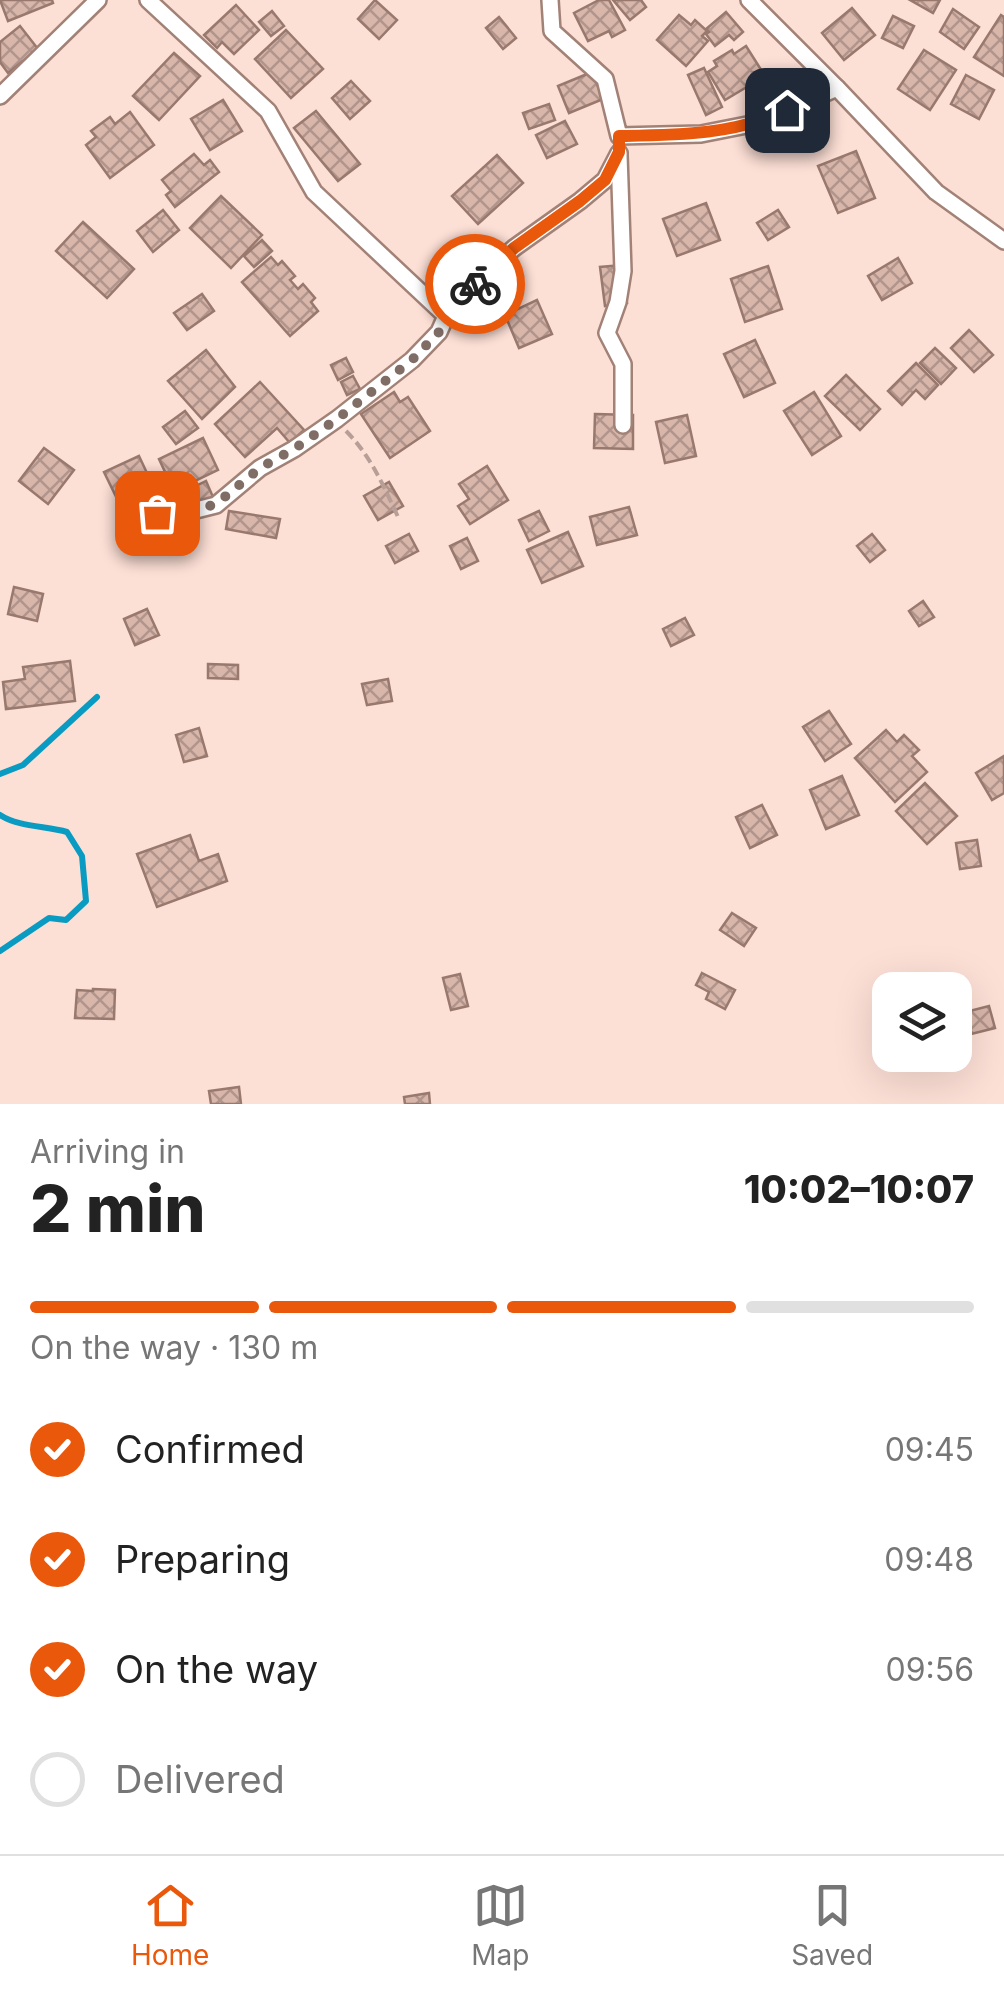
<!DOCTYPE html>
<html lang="en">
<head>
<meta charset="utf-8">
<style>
	:root { --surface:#fff; --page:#f6f6f6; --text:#222; --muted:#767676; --line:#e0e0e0; --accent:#ea580c }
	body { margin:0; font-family:Inter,sans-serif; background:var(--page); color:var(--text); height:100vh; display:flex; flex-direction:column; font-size:38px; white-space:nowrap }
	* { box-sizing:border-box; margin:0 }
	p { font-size:32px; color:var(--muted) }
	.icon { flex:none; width:55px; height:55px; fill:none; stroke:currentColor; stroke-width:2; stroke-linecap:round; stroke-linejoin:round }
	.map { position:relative; height:1104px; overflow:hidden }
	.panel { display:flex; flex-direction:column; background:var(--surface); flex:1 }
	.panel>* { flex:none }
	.fabs { position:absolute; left:872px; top:972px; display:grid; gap:20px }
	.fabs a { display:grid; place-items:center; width:100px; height:100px; border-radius:20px; background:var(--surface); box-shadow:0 10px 40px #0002; font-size:50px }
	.pin { position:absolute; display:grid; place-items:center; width:85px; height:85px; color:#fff; margin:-42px; border-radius:20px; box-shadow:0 5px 15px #0006 }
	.courier { position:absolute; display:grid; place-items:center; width:100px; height:100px; margin:-50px; border:8px solid #ea580c; border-radius:50%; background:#fff; color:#222; box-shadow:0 2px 12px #0007 }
	.head em { font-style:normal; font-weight:800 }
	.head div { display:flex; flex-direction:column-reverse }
	.head { display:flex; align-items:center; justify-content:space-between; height:170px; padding:0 30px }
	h1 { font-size:65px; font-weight:800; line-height:75px }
	.bar { display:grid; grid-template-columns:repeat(4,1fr); gap:15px 10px; align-content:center; height:120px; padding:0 30px }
	.bar i { height:12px; border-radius:8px; background:var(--line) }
	.bar .on { background:var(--accent) }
	.bar p { grid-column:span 4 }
	ol { padding:0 30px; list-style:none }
	li { display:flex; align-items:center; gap:30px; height:110px }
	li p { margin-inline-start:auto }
	li .icon { padding:10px; border-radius:50%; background:var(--accent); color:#fff; stroke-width:4 }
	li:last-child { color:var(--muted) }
	li i { width:55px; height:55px; border:5px solid var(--line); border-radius:50% }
	.tabs { display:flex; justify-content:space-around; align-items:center; height:140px; border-top:2px solid var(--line); background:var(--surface); font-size:28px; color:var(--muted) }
	.tabs a { display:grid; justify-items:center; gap:5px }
	.tabs .on { color:var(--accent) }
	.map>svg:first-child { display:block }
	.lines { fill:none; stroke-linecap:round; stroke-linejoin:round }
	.stream { stroke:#099bc1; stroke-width:6 }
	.building { fill:url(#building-cross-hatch); stroke:#99796e; stroke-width:2.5 }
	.minor-casing { stroke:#a28277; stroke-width:20 }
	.path { stroke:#b79f97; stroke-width:4; stroke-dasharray:10 5; stroke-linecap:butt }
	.minor { stroke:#fff; stroke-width:15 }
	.done { stroke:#806d66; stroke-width:10; stroke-dasharray:0 18 }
	.route { stroke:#ea580c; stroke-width:12 }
</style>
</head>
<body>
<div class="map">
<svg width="1004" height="1104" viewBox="0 0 1004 1104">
	<defs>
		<pattern id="building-cross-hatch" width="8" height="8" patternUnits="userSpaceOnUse" patternTransform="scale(2.5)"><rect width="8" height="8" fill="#d9b6aa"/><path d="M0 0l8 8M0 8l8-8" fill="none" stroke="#b1948b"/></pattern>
	</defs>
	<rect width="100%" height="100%" fill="#fcdfd5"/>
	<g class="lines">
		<g class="stream">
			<polyline points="0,774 23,765 97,697"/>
			<path d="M0,815C18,827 46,826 67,832L82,856L86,901L66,920L49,918L0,951"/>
		</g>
	</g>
	<g class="building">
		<polygon points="0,0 52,0 53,3 8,21"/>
		<polygon points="375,0 397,20 379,39 358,19"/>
		<polygon points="599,0 609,0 625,30 612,37 609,31 588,41 574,13"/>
		<polygon points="613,0 641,0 646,7 630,20"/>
		<polygon points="910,0 940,0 933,13"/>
		<polygon points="236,5 259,30 234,54 222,42 217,48 204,35"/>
		<polygon points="852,8 875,35 844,60 822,33"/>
		<polygon points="953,9 979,27 964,49 940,32"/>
		<polygon points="272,11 284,26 271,36 259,22"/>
		<polygon points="726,12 743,32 734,40 729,35 715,46 706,34 709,32 706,29"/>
		<polygon points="679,15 691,25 695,20 707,31 702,36 708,41 686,66 657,40"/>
		<polygon points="1001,15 1004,17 1004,76 974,57"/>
		<polygon points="893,16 914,26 903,48 882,38"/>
		<polygon points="499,17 516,38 503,49 486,28"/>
		<polygon points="20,26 38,49 8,73 0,62 0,42"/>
		<polygon points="286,30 323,69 291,98 255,59"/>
		<polygon points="746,46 765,76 725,100 708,72 717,66 714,61 732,50 734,54"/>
		<polygon points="924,50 956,70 930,110 898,89"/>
		<polygon points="174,53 200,76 159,120 133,96"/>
		<polygon points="704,68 722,107 706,115 688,75"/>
		<polygon points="592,72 603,99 569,113 558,86"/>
		<polygon points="966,75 994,90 979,119 951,104"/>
		<polygon points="351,81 370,101 350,119 332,98"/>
		<polygon points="223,100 242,131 210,150 191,119"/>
		<polygon points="549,104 555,120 529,129 523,113"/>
		<polygon points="316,111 360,164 338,181 294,128"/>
		<polygon points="130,112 154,145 110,178 86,145 96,137 91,131 110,117 115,124"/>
		<polygon points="565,121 577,144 547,158 536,135"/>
		<polygon points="856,151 875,198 838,213 818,166"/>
		<polygon points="194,154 204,165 210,160 219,172 175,207 166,195 171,191 162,180"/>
		<polygon points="497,155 523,183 478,224 452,196"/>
		<polygon points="221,196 262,235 231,268 190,228"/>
		<polygon points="706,203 720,240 677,256 663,219"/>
		<polygon points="163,210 179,230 153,252 137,231"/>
		<polygon points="778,210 789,227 768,240 757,223"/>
		<polygon points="83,222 134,269 107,298 56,251"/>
		<polygon points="262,240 272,251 254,267 244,256"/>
		<polygon points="271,257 278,265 282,261 295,276 290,280 298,289 303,284 315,298 311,302 318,311 290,336 242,282"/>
		<polygon points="898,258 912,283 882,300 868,276"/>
		<polygon points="622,265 627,303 605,306 600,267"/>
		<polygon points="768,266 782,309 745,322 731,279"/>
		<polygon points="202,294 214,311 187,330 174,313"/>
		<polygon points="537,300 552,334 519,348 505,315"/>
		<polygon points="969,330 993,355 974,372 951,348"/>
		<polygon points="755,340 775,383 744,397 724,354"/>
		<polygon points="935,348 956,368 941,384 920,363"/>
		<polygon points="206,350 235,387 202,419 168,381"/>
		<polygon points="346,358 353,372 338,380 331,365"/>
		<polygon points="916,363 938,385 925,399 916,390 902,405 888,391"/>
		<polygon points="846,375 880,409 860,430 825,396"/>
		<polygon points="353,376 360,389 347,395 341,382"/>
		<polygon points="260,382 304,430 290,443 277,428 245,457 215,424"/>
		<polygon points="394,392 400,402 408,397 430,431 390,458 361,414"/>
		<polygon points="814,392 841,436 812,455 784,411"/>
		<polygon points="185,411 198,428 176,444 163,427"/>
		<polygon points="595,414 633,415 633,449 594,448"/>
		<polygon points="687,415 696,456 665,463 656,422"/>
		<polygon points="203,438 218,470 174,491 159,459"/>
		<polygon points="44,448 74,470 48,504 19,481"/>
		<polygon points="139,456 160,501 126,517 104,472"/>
		<polygon points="487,466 508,500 470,524 458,506 469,499 459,484"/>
		<polygon points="206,481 213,497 195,505 188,490"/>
		<polygon points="389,482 403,506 378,520 364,496"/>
		<polygon points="629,507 637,535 597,545 590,517"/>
		<polygon points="229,511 280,519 276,538 226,529"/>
		<polygon points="539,511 549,531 529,541 519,520"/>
		<polygon points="568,532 583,566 542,583 527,550"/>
		<polygon points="409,534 418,551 395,563 386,546"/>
		<polygon points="872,534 885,550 870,562 857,546"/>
		<polygon points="467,538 478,561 461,569 450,546"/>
		<polygon points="14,587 43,594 37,621 8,614"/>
		<polygon points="923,601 934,617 919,626 909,611"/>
		<polygon points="147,609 159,635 135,645 124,619"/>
		<polygon points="685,618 694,635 671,646 663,629"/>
		<polygon points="70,661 75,701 6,709 3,682 25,679 23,667"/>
		<polygon points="208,664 238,665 238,679 208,678"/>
		<polygon points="388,679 392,701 367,705 362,684"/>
		<polygon points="829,711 851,744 825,761 803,727"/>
		<polygon points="199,728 207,756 184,762 176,735"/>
		<polygon points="886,730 897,742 904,735 919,750 912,756 927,772 895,802 855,758"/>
		<polygon points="1004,756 1004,793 992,800 976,773"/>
		<polygon points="842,776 859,815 826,829 810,790"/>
		<polygon points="925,783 957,816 927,844 896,811"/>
		<polygon points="762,805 777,835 750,848 736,817"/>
		<polygon points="190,835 199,861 218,854 227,881 157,907 137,854"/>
		<polygon points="977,840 981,866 960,869 956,843"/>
		<polygon points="732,913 756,928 744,946 720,930"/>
		<polygon points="702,973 735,990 725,1009 706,999 709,992 696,985"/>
		<polygon points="460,974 468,1006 451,1010 443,978"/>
		<polygon points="93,989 115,990 114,1019 75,1018 77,990 93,991"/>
		<polygon points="989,1006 995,1028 963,1036 958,1014"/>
		<polygon points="239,1087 241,1104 211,1104 209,1091"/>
		<polygon points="429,1093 430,1104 405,1104 404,1097"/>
	</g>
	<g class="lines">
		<g class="minor-casing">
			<g id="minor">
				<polyline points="148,0 268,111 314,192 446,316"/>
				<polyline points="550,0 552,31 605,79 619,136 701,134 762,122 837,88 936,192 1004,241"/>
				<polyline points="749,0 837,88"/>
				<polyline points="0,96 98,0"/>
				<polyline points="619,155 623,271 618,302 607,333 623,364 623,425"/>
				<polyline points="157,513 196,510 216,505 260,468 294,449 337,419 412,360 439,332 446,316 479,279 514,248 580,201 605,180 619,153"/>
			</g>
		</g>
		<path class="path" d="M346,431C371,456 384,487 399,519"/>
		<use href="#minor" class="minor"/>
	</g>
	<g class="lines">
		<polyline class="done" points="157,513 196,510 216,504 260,468 294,449 337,419 412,360 439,332 446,316 475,284"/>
		<path class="route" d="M475,284L514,248L580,201L605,180L619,152V136C677,135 734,135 787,110"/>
	</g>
</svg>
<div class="fabs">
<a><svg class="icon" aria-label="layers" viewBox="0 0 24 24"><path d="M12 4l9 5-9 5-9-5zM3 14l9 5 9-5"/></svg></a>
</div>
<div class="pin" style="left:157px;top:513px;background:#ea580c"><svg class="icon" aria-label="bag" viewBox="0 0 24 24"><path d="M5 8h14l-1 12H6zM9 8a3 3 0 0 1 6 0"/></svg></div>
<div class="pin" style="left:787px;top:110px;background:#1f2937"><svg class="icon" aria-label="home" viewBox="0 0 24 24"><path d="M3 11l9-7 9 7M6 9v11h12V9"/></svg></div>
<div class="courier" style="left:475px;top:284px"><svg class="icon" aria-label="bike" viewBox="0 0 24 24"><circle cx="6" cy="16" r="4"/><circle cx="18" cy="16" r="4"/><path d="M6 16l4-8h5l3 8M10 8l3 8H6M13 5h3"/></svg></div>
</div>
<section class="panel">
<div class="head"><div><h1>2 min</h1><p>Arriving in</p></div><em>10:02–10:07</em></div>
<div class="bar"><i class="on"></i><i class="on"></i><i class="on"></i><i></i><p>On the way · 130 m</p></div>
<ol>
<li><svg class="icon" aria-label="check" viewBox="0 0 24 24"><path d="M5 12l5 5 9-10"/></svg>Confirmed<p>09:45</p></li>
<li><svg class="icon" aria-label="check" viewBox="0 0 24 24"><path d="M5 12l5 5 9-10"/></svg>Preparing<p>09:48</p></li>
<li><svg class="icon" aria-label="check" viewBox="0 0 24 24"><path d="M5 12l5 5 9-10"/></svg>On the way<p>09:56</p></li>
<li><i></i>Delivered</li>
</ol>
</section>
<nav class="tabs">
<a class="on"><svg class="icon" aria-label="home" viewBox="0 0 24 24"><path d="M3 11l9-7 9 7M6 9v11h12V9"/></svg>Home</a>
<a><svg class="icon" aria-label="map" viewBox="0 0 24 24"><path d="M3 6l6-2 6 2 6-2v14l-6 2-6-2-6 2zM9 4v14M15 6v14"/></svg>Map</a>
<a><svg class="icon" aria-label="saved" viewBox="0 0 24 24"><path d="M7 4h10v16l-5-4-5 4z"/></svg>Saved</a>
</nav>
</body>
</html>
